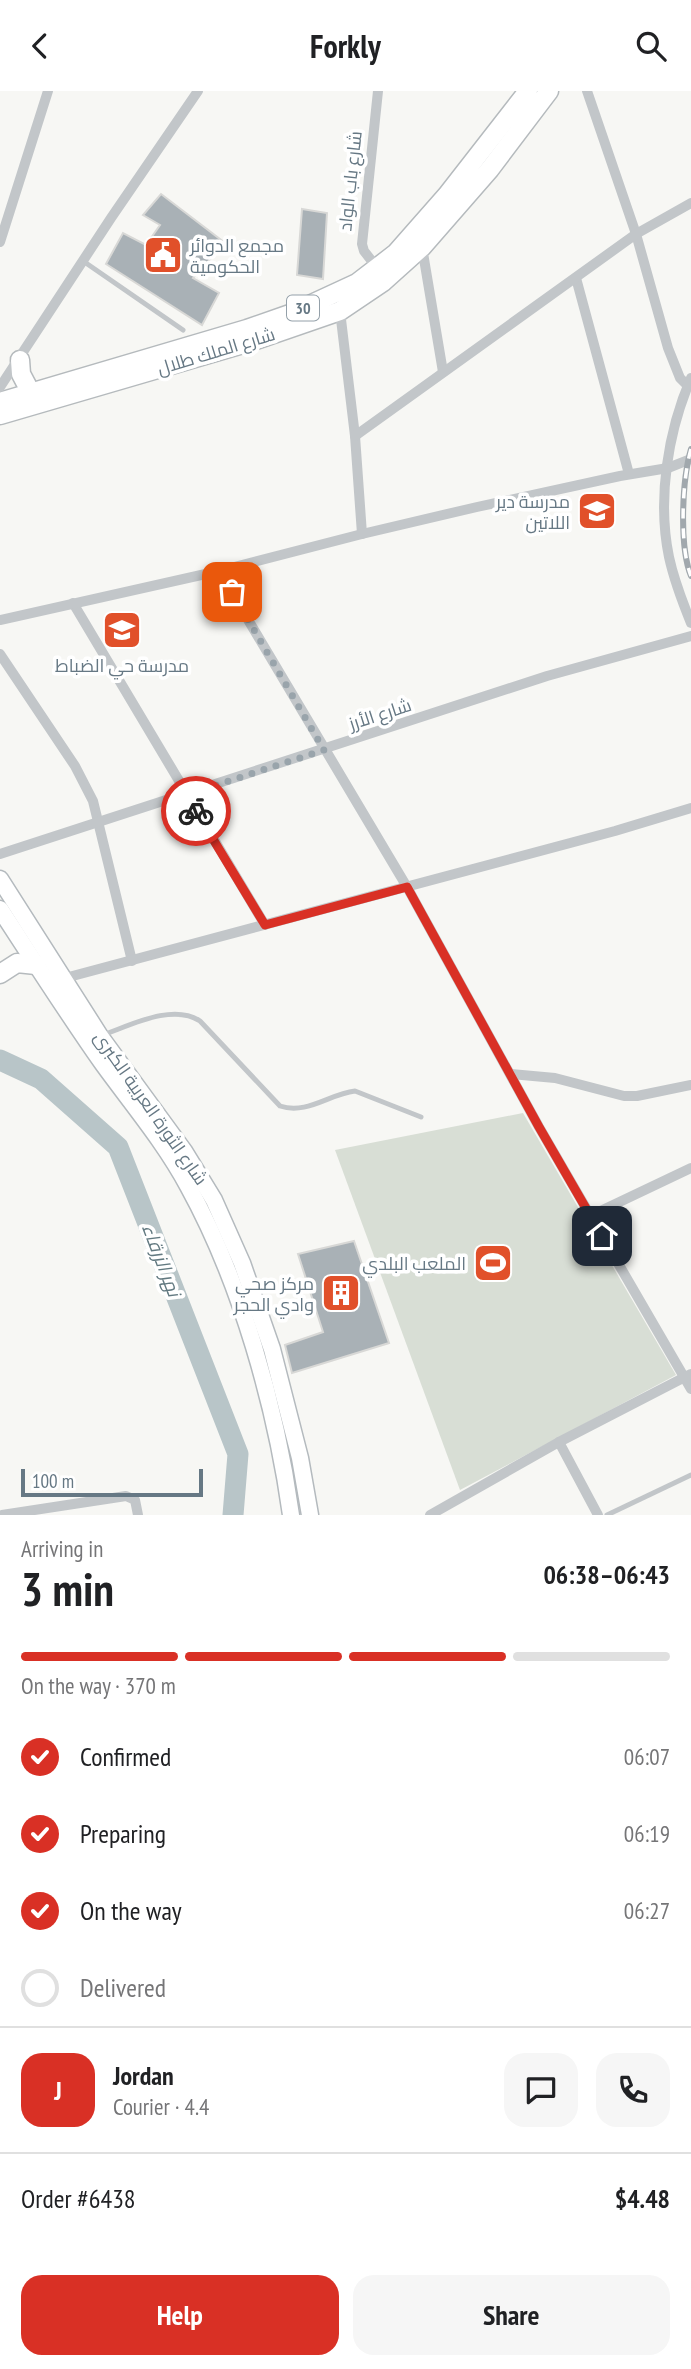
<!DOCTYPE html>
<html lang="en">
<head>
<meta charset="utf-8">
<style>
	:root { --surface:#fff; --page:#f6f6f6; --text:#202124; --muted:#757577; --line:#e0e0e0; --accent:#d93025 }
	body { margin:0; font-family:"PT Sans Narrow",Cairo,sans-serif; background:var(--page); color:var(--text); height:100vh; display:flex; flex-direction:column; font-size:26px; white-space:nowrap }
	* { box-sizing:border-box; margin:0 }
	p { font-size:23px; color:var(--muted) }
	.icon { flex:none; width:38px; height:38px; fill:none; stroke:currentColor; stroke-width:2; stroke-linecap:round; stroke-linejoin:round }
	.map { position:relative; height:1424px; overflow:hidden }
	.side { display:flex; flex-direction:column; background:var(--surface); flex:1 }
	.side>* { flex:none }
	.scale { position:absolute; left:21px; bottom:18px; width:182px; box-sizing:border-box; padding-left:7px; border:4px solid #667884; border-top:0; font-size:19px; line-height:24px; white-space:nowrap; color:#667884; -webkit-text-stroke:5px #fff; paint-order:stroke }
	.pin { position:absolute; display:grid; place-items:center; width:60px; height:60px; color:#fff; margin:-30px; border-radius:14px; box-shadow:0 4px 10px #0006 }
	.courier { position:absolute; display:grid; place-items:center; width:70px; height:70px; margin:-35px; border:5px solid #d93025; border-radius:50%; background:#fff; color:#222; box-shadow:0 2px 9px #0007 }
	.head em { font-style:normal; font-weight:800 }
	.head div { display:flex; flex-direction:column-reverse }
	.head { display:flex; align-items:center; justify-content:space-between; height:119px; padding:0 21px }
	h1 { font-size:46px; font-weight:800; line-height:52px }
	.bar { display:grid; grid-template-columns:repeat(4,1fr); gap:10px 7px; align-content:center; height:84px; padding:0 21px }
	.bar i { height:9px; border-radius:5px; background:var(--line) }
	.bar .on { background:var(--accent) }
	.bar p { grid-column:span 4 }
	.line { display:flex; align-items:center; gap:18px; padding:0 21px; border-top:2px solid var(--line) }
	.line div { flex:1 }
	.round { display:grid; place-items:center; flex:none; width:74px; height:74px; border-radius:21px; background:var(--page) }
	ol { padding:0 21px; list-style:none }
	li { display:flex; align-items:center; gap:21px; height:77px }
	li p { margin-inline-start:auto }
	li .icon { padding:7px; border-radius:50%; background:var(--accent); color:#fff; stroke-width:4 }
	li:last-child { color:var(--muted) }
	li i { width:38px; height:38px; border:4px solid var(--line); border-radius:50% }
	.action { display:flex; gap:14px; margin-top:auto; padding:14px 21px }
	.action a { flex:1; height:80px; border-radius:21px; background:var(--accent); color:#fff; font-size:28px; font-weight:800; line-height:80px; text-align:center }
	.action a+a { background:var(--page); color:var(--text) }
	header { display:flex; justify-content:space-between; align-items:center; height:91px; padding:0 21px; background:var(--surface); font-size:32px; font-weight:800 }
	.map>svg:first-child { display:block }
	.green { fill:#d8ded5 }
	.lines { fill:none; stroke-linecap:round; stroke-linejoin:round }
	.river { stroke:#b8c5c8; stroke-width:21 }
	.building { fill:#a9b1b6; stroke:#d8d8d6; stroke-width:2 }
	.secondary-casing { stroke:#b4babe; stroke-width:19 }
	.primary-casing { stroke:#b5babd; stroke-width:21 }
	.service { stroke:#c2c6c9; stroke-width:5 }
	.minor { stroke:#c2c6c9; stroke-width:10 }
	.secondary { stroke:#fff; stroke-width:16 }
	.primary { stroke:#fff; stroke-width:18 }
	.rail-casing { stroke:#a1a8ad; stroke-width:6 }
	.rail { stroke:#fff; stroke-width:3.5; stroke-dasharray:10; stroke-linecap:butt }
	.done { stroke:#99a4ab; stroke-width:7; stroke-dasharray:0 12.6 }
	.route { stroke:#d93025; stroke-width:9 }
	.labels { text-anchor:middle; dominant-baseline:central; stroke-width:7; stroke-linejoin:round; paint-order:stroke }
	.shield { fill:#fff; stroke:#94a0a9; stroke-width:2 }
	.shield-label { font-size:16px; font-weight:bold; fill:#667884 }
	.street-label { font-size:18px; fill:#667884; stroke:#fff }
	.poi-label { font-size:18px; fill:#667884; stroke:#fff; text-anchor:end }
	.water-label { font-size:19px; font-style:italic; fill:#627980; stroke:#fff }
</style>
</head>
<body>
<header><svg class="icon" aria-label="back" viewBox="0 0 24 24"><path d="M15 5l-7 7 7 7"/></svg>Forkly<svg class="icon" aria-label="search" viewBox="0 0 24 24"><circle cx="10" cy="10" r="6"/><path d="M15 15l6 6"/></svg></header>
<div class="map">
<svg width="691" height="1424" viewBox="0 0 691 1424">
	<rect width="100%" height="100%" fill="#f7f7f4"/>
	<polygon class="green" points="523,1022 676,1284 460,1399 335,1059"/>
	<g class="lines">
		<polyline class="river" points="0,969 41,988 118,1056 238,1363 233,1424"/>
	</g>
	<g class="building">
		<polygon points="161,103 225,152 193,187 219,202 202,234 106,173 123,142 146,154 160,134 143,124"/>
		<polygon points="302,118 327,122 323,188 297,184"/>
		<polygon points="354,1150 389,1252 292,1282 285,1254 323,1241 298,1163"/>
	</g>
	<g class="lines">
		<g class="secondary-casing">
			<g id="secondary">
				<polyline points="0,788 100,945 184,1060 214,1109 242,1172 272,1258 300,1367 310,1424"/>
				<path d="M0,818C34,870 67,922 103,973C132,1013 165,1052 188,1095C241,1191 276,1316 291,1424"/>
			</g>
		</g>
		<g class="primary-casing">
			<g id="primary">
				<polyline points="20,269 21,283 31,302"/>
				<polyline points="0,311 247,238 290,223 357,192 396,162 447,104 528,0"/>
				<polyline points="0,324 250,251 340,220 383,191 422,156 490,78 549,0"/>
				<polyline points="0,883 17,872 36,874"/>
			</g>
		</g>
		<g class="service">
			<polyline points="83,170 183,239"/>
			<path d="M103,944C131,934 173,912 200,930L280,1015C307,1024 329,1003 355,1000L421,1026"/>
			<polyline points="607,1424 691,1384"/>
		</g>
		<g class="minor">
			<polyline points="378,0 362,153 364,160 378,178"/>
			<polyline points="587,0 636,143 668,257 680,287 688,295"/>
			<polyline points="0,151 48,0"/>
			<polyline points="422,156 443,281"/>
			<polyline points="576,187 629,383"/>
			<polyline points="340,220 355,345 362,443"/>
			<path d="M691,287C668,340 657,408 669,466C674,489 682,510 691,532"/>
			<polyline points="0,296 111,127 198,0"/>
			<polyline points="355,345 636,143 691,112"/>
			<polyline points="219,480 407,796 539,1036 691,1298"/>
			<polyline points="73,512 265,834"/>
			<polyline points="0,529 219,480 362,443 477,416 620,385 668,377 691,368"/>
			<polyline points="0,563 75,675 93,710 132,870"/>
			<polyline points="0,763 547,585 691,545"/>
			<polyline points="65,887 615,740 691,717"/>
			<polyline points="511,983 555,987 624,1005 637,1005 691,994"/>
			<polyline points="590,1125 691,1077"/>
			<polyline points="559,1351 598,1424"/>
			<polyline points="2,1424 126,1405 135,1409 138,1424"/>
			<polyline points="430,1424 559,1351 691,1283"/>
		</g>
		<use href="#secondary" class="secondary"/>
		<use href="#primary" class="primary"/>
		<g class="rail-casing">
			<path id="rail" d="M691,358C682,389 679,455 691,485"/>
		</g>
		<use href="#rail" class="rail"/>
	</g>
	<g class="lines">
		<polyline class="done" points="196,720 186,704 324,659 232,501"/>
		<polyline class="route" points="196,720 265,834 407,796 539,1036 602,1145"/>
	</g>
	<defs>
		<g id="civic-square" transform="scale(2.0125)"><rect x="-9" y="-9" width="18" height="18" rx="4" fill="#e1502a" stroke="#fff"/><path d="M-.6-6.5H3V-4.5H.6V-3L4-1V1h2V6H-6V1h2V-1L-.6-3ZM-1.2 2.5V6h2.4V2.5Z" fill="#fff"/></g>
		<g id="school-square" transform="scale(2.0125)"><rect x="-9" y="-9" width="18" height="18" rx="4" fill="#e1502a" stroke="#fff"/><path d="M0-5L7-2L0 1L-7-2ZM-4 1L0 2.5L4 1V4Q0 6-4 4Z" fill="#fff"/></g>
		<g id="stadium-square" transform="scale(2.0125)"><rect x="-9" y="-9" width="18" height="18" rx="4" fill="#e1502a" stroke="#fff"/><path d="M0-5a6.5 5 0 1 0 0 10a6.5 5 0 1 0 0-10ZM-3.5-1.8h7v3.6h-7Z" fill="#fff"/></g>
		<g id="building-square" transform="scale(2.0125)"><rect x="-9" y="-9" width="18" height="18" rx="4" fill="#e1502a" stroke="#fff"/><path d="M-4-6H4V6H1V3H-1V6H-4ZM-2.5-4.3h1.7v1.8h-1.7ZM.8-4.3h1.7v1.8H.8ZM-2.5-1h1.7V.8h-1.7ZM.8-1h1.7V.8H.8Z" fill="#fff"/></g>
	</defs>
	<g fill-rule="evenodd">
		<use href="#civic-square" x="163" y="164"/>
		<use href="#school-square" x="597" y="420"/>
		<use href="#school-square" x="122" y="539"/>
		<use href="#stadium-square" x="493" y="1172"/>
		<use href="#building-square" x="341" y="1202"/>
	</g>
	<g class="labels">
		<rect class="shield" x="287" y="204.5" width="32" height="25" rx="5"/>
		<g class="shield-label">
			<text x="303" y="217">30</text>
		</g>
		<g class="street-label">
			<text transform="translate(350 90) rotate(-84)">شارع باب الواد</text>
			<text transform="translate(216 260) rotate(-17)">شارع الملك طلال</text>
			<text transform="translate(380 623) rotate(-18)">شارع الأرز</text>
			<text transform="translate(151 1017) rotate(55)">شارع الثورة العربية الكبرى</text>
		</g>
		<g class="poi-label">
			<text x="190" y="154" text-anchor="start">مجمع الدوائر<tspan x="190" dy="21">الحكومية</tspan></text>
			<text x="570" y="410">مدرسة دير<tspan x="570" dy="21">اللاتين</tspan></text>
			<text x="122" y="574" text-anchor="middle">مدرسة حي الضباط</text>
			<text x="466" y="1172">الملعب البلدي</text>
			<text x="314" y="1192">مركز صحي<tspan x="314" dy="21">وادي الحجر</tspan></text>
		</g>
		<g class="water-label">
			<text transform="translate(162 1169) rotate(69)">نهر الزرقاء</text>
		</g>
	</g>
</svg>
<div class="scale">100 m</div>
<div class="pin" style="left:232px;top:501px;background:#ea580c"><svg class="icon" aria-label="bag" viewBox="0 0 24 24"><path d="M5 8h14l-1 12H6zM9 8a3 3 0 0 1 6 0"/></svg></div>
<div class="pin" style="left:602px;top:1145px;background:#1f2937"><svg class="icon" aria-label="home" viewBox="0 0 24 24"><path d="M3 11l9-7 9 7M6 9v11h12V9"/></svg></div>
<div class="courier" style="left:196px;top:720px"><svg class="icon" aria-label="bike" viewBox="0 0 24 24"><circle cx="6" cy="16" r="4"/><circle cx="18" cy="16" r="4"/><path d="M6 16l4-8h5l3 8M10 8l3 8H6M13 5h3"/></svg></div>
</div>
<section class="side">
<div class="head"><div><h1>3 min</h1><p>Arriving in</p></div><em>06:38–06:43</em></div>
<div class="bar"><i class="on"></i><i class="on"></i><i class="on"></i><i></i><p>On the way · 370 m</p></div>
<ol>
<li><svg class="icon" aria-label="check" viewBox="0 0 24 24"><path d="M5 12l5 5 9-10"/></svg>Confirmed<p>06:07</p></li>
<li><svg class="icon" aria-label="check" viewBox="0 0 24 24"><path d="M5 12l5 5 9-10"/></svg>Preparing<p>06:19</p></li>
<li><svg class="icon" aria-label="check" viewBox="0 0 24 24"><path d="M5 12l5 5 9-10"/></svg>On the way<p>06:27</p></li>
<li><i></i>Delivered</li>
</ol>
<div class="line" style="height:126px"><b class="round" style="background:var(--accent);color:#fff">J</b><div><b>Jordan</b><p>Courier · 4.4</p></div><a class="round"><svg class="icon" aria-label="chat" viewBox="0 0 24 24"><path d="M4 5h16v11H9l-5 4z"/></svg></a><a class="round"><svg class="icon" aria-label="phone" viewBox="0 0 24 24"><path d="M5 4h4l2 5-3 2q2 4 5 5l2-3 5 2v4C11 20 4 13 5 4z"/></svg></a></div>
<div class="line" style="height:91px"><div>Order #6438</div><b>$4.48</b></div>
<div class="action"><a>Help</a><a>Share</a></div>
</section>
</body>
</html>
